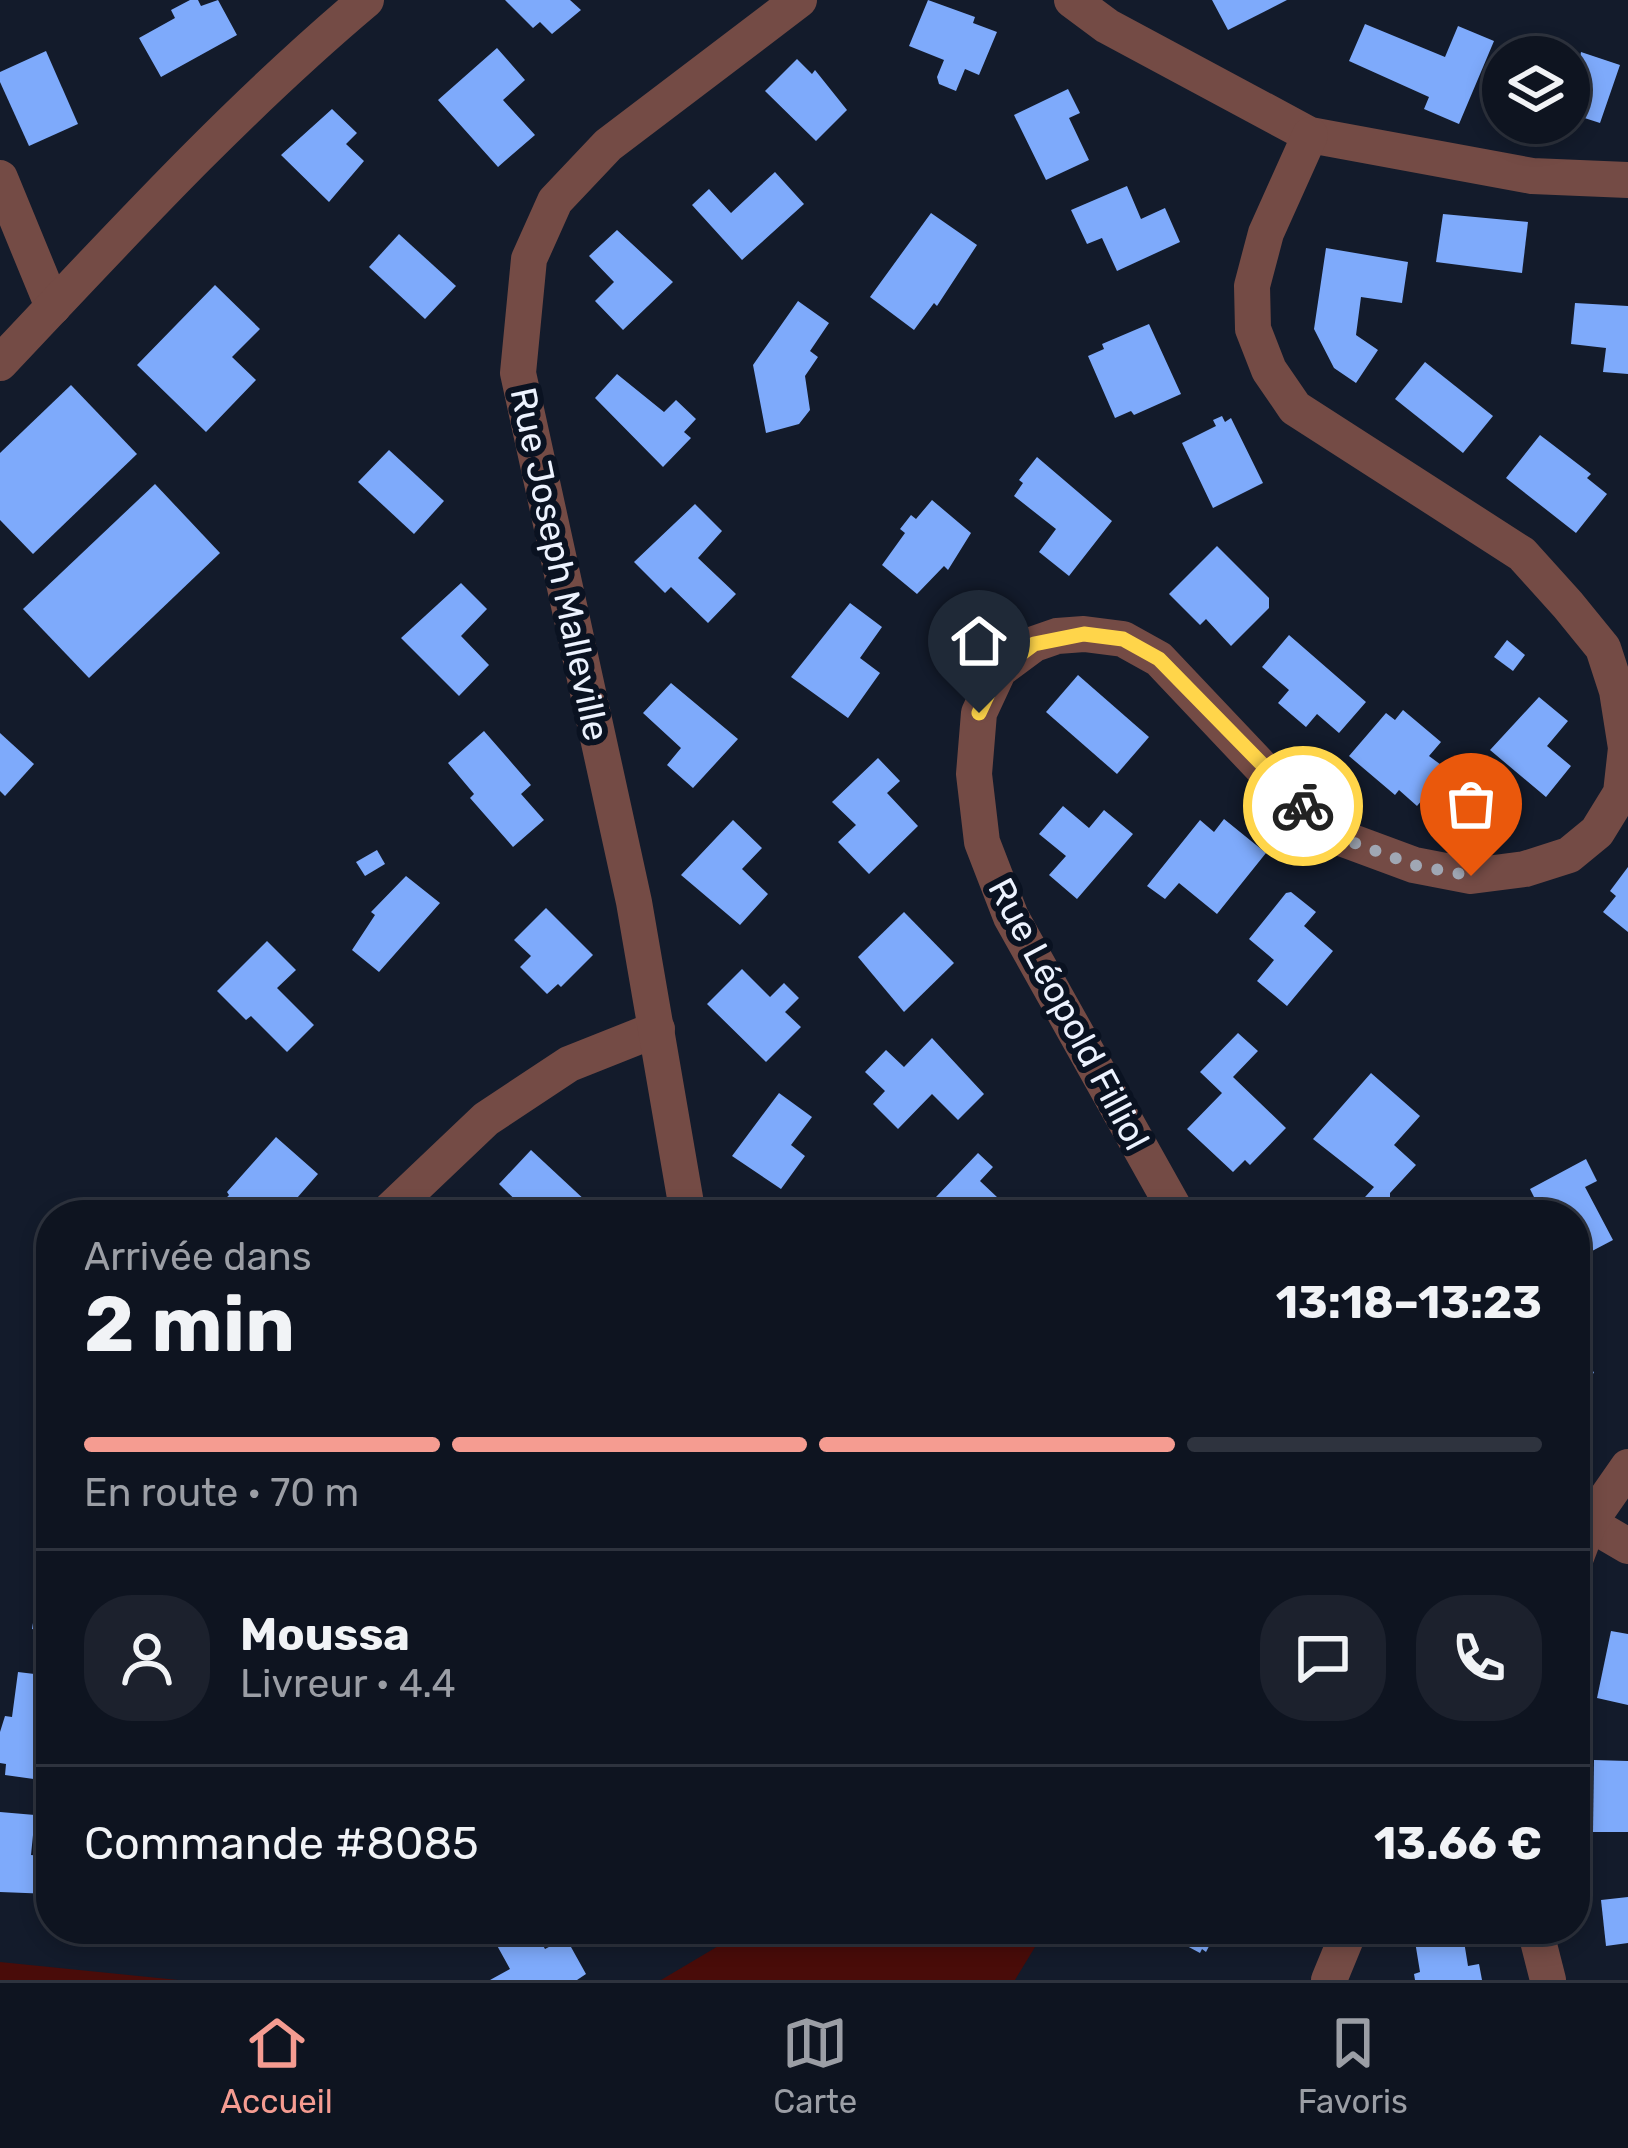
<!DOCTYPE html>
<html lang="fr">
<head>
<meta charset="utf-8">
<style>
	:root { --surface:#0e1420; --page:#1c212d; --text:#f1f3f6; --muted:#9b9ea5; --line:#2e333e; --accent:#f59c91 }
	body { margin:0; font-family:Rubik,sans-serif; background:var(--page); color:var(--text); height:100vh; display:flex; flex-direction:column; font-size:45px; white-space:nowrap }
	* { box-sizing:border-box; margin:0 }
	p { font-size:39px; color:var(--muted) }
	.icon { flex:none; width:66px; height:66px; fill:none; stroke:currentColor; stroke-width:2; stroke-linecap:round; stroke-linejoin:round }
	.map { position:relative; flex:1; overflow:hidden }
	.drawer { position:absolute; left:36px; top:1200px; width:1554px; height:744px; display:flex; flex-direction:column; background:var(--surface); border-radius:48px; box-shadow:0 6px 18px #0003,0 0 0 3px var(--line) }
	.drawer>* { flex:none }
	.tools { position:absolute; left:1482px; top:36px; display:grid; gap:24px }
	.tools a { display:grid; place-items:center; width:108px; height:108px; border-radius:50%; background:var(--surface); box-shadow:0 6px 18px #0003,0 0 0 3px var(--line); font-size:60px }
	.pin { position:absolute; display:grid; place-items:center; width:102px; height:102px; color:#fff; margin:-123px -51px; border-radius:50% 50% 50% 0; rotate:-45deg; box-shadow:0 0 12px #0007 }
	.pin .icon { rotate:45deg }
	.courier { position:absolute; display:grid; place-items:center; width:120px; height:120px; margin:-60px; border:9px solid #ffd54a; border-radius:50%; background:#fff; color:#222; box-shadow:0 3px 15px #0007 }
	.headline em { font-style:normal; font-weight:700 }
	.headline div { display:flex; flex-direction:column-reverse }
	.headline { display:flex; align-items:center; justify-content:space-between; height:204px; padding:0 48px }
	h1 { font-size:78px; font-weight:700; line-height:90px }
	.bar { display:grid; grid-template-columns:repeat(4,1fr); gap:18px 12px; align-content:center; height:144px; padding:0 48px }
	.bar i { height:15px; border-radius:9px; background:var(--line) }
	.bar .current { background:var(--accent) }
	.bar p { grid-column:span 4 }
	.line { display:flex; align-items:center; gap:30px; padding:0 48px; border-top:3px solid var(--line) }
	.line div { flex:1 }
	.round { display:grid; place-items:center; flex:none; width:126px; height:126px; border-radius:48px; background:var(--page) }
	.menu { display:flex; justify-content:space-around; align-items:center; height:168px; border-top:3px solid var(--line); background:var(--surface); font-size:33px; color:var(--muted) }
	.menu a { display:grid; justify-items:center; gap:6px }
	.menu .current { color:var(--accent) }
	.map>svg:first-child { display:block }
	.green { fill:#490c09 }
	.building { fill:#7eaafb }
	.lines { fill:none; stroke-linecap:round; stroke-linejoin:round }
	.minor { stroke:#744b45; stroke-width:36 }
	.done { stroke:#a0a7b4; stroke-width:12; stroke-dasharray:0 21.6 }
	.route { stroke:#ffd54a; stroke-width:15 }
	.labels { text-anchor:middle; dominant-baseline:central; stroke-width:12; stroke-linejoin:round; paint-order:stroke }
	.street-label { font-size:36px; fill:#ecf2fe; stroke:#0a1221 }
</style>
</head>
<body>
<div class="map">
<svg width="1628" height="1980" viewBox="0 0 1628 1980">
	<rect width="100%" height="100%" fill="#131b2b"/>
	<g class="green">
		<polygon points="747,1929 1046,1929 1015,1980 661,1980"/>
		<polygon points="0,1962 178,1980 0,1980"/>
	</g>
	<g class="building">
		<polygon points="190,0 198,0 201,6 218,0 237,35 161,77 139,38 175,18 171,10"/>
		<polygon points="505,0 570,0 581,10 552,34 540,22 533,28"/>
		<polygon points="928,0 975,17 973,23 997,32 979,75 965,69 956,91 939,84 937,77 944,60 909,46"/>
		<polygon points="1212,0 1287,0 1228,30"/>
		<polygon points="1365,24 1445,57 1458,26 1494,41 1459,124 1424,109 1429,97 1349,61"/>
		<polygon points="1528,40 1580,58 1581,52 1620,65 1600,123 1569,113 1569,57 1522,57"/>
		<polygon points="497,48 525,80 503,100 535,135 498,167 438,100"/>
		<polygon points="46,51 78,124 29,146 0,82 0,72"/>
		<polygon points="797,59 812,74 815,70 847,110 816,141 765,91"/>
		<polygon points="1068,89 1080,113 1069,118 1089,160 1046,180 1014,115"/>
		<polygon points="332,109 357,133 346,144 364,161 329,202 281,155"/>
		<polygon points="775,172 804,204 742,260 692,205 709,189 731,213"/>
		<polygon points="1127,186 1141,219 1165,208 1180,242 1117,271 1102,238 1087,244 1071,210"/>
		<polygon points="931,213 977,245 937,306 934,303 914,330 870,297"/>
		<polygon points="1443,214 1528,222 1522,273 1436,262"/>
		<polygon points="617,230 673,282 623,330 595,301 614,282 589,256"/>
		<polygon points="399,234 456,286 425,319 369,267"/>
		<polygon points="1326,248 1408,262 1402,303 1361,297 1356,335 1378,350 1356,383 1334,368 1314,329"/>
		<polygon points="215,285 260,329 232,357 256,380 206,432 137,365"/>
		<polygon points="798,301 829,323 810,351 818,357 805,376 810,410 799,424 766,433 753,365"/>
		<polygon points="1575,303 1628,306 1628,374 1603,372 1606,348 1571,344"/>
		<polygon points="1149,324 1181,394 1134,415 1131,411 1115,418 1088,356 1104,349 1102,344"/>
		<polygon points="1425,362 1493,416 1463,453 1395,399"/>
		<polygon points="617,374 664,412 676,400 696,419 684,432 691,438 663,467 595,398"/>
		<polygon points="71,385 137,454 33,554 0,520 0,453"/>
		<polygon points="1222,416 1225,422 1231,418 1263,483 1213,508 1182,443 1216,426 1213,420"/>
		<polygon points="1540,435 1591,474 1587,478 1607,494 1576,533 1506,478"/>
		<polygon points="389,450 444,501 414,534 358,482"/>
		<polygon points="1037,457 1112,521 1069,576 1039,552 1056,529 1014,496 1023,483 1019,480"/>
		<polygon points="155,484 220,553 89,678 23,609"/>
		<polygon points="932,500 971,533 948,570 944,566 917,594 882,565 905,533 900,529 911,515 916,519"/>
		<polygon points="695,504 722,531 698,558 736,594 708,623 671,587 665,593 634,562"/>
		<polygon points="1217,546 1269,598 1269,608 1231,646 1206,619 1200,625 1169,594"/>
		<polygon points="461,583 487,609 461,636 489,665 459,696 401,638"/>
		<polygon points="850,603 882,627 860,658 880,673 848,718 791,677"/>
		<polygon points="1289,635 1366,702 1339,733 1317,714 1306,727 1278,703 1289,690 1262,667"/>
		<polygon points="1507,640 1525,655 1513,671 1494,657"/>
		<polygon points="1078,675 1149,737 1117,774 1046,712"/>
		<polygon points="671,683 738,739 693,788 667,765 681,748 643,713"/>
		<polygon points="1539,697 1568,721 1547,746 1571,766 1546,797 1490,750"/>
		<polygon points="1403,710 1441,742 1429,756 1448,770 1417,806 1399,790 1395,795 1349,756 1386,713 1395,720"/>
		<polygon points="484,731 531,785 521,794 544,820 513,847 470,798 474,794 448,763"/>
		<polygon points="0,733 34,764 5,796 0,791"/>
		<polygon points="878,758 900,781 887,793 918,826 869,874 838,842 856,825 832,802"/>
		<polygon points="1500,789 1501,812 1482,813 1482,790"/>
		<polygon points="1063,806 1089,828 1104,810 1133,834 1077,899 1049,875 1066,856 1039,834"/>
		<polygon points="1224,819 1266,853 1217,914 1179,883 1165,899 1147,886 1200,820 1214,832"/>
		<polygon points="733,820 762,848 742,869 768,894 740,925 681,875"/>
		<polygon points="377,850 385,864 365,876 356,862"/>
		<polygon points="1628,867 1628,932 1603,912 1616,896 1610,891"/>
		<polygon points="406,876 440,903 379,972 352,950 375,915 371,912"/>
		<polygon points="1291,892 1316,912 1304,926 1333,951 1287,1006 1257,981 1274,960 1249,939 1286,893"/>
		<polygon points="546,908 593,955 561,987 558,984 547,994 520,967 531,956 514,940"/>
		<polygon points="904,912 954,963 904,1012 858,957"/>
		<polygon points="267,941 296,970 277,988 314,1025 287,1052 251,1016 246,1020 217,991"/>
		<polygon points="742,969 770,997 784,983 799,998 785,1012 801,1027 766,1062 707,1004"/>
		<polygon points="1238,1033 1258,1051 1233,1077 1286,1128 1250,1165 1245,1160 1233,1172 1187,1129 1222,1093 1200,1072"/>
		<polygon points="932,1038 984,1094 958,1120 932,1094 898,1129 873,1104 885,1091 865,1072 886,1050 904,1067"/>
		<polygon points="1371,1073 1420,1116 1394,1145 1416,1165 1390,1193 1390,1204 1380,1215 1349,1215 1374,1187 1313,1139"/>
		<polygon points="779,1093 812,1117 791,1145 805,1156 781,1189 732,1156"/>
		<polygon points="276,1137 318,1174 290,1206 281,1198 265,1215 225,1215 217,1208 229,1195 227,1192"/>
		<polygon points="531,1150 588,1203 577,1215 531,1215 499,1184"/>
		<polygon points="978,1153 993,1167 980,1181 1016,1215 916,1215 912,1211 925,1197 933,1205 938,1199 936,1197"/>
		<polygon points="1586,1159 1597,1181 1585,1187 1613,1240 1575,1260 1575,1215 1543,1215 1530,1189"/>
		<polygon points="1575,1336 1594,1373 1575,1383"/>
		<polygon points="46,1543 51,1544 51,1632 32,1629"/>
		<polygon points="1611,1631 1628,1634 1628,1705 1597,1698"/>
		<polygon points="18,1672 51,1676 48,1781 5,1775 6,1764 0,1763 0,1732 5,1716 12,1717"/>
		<polygon points="1594,1760 1628,1761 1628,1832 1593,1832"/>
		<polygon points="0,1812 35,1815 31,1855 51,1857 51,1894 0,1892"/>
		<polygon points="1628,1897 1628,1943 1606,1946 1601,1900"/>
		<polygon points="493,1929 534,1929 545,1949 566,1938 586,1974 577,1980 490,1980 510,1969 489,1931"/>
		<polygon points="1155,1929 1218,1929 1206,1952 1202,1949 1200,1953"/>
		<polygon points="1413,1929 1462,1929 1468,1966 1479,1964 1482,1980 1415,1980 1414,1974 1420,1972"/>
	</g>
	<g class="lines">
		<g class="minor">
			<polyline points="1072,0 1107,26 1310,135 1532,176 1628,180"/>
			<polyline points="0,178 53,307"/>
			<path d="M0,363C118,238 234,111 366,0"/>
			<polyline points="385,1215 486,1119 569,1064 657,1029"/>
			<polyline points="688,1215 634,902 518,373 529,259 555,201 608,145 799,0"/>
			<polyline points="1178,1215 1011,917 982,842 974,774 979,713 999,670 1034,644 1057,636 1084,634 1123,639 1159,659 1282,789 1341,838 1414,865 1471,876 1525,869 1569,855 1597,832 1621,793 1626,748 1617,691 1603,648 1568,605 1522,554 1295,408 1269,370 1253,329 1252,286 1266,233 1310,135"/>
			<polyline points="1575,1515 1628,1546"/>
			<polyline points="1575,1560 1589,1523 1628,1467"/>
			<polyline points="1535,1929 1548,1980"/>
			<polyline points="1329,1980 1350,1929"/>
		</g>
	</g>
	<g class="lines">
		<polyline class="done" points="1303,806 1341,838 1414,865 1471,876"/>
		<polyline class="route" points="979,713 999,670 1034,644 1084,634 1123,639 1159,659 1303,806"/>
	</g>
	<g class="labels">
		<g class="street-label">
			<text transform="translate(560 564) rotate(78)">Rue Joseph Malleville</text>
			<text transform="translate(1069 1014) rotate(62)">Rue Léopold Filliol</text>
		</g>
	</g>
</svg>
<div class="tools">
<a><svg class="icon" aria-label="layers" viewBox="0 0 24 24"><path d="M12 4l9 5-9 5-9-5zM3 14l9 5 9-5"/></svg></a>
</div>
<div class="pin" style="left:1471px;top:876px;background:#ea580c"><svg class="icon" aria-label="bag" viewBox="0 0 24 24"><path d="M5 8h14l-1 12H6zM9 8a3 3 0 0 1 6 0"/></svg></div>
<div class="pin" style="left:979px;top:713px;background:#1f2937"><svg class="icon" aria-label="home" viewBox="0 0 24 24"><path d="M3 11l9-7 9 7M6 9v11h12V9"/></svg></div>
<div class="courier" style="left:1303px;top:806px"><svg class="icon" aria-label="bike" viewBox="0 0 24 24"><circle cx="6" cy="16" r="4"/><circle cx="18" cy="16" r="4"/><path d="M6 16l4-8h5l3 8M10 8l3 8H6M13 5h3"/></svg></div>
<section class="drawer">
<div class="headline"><div><h1>2 min</h1><p>Arrivée dans</p></div><em>13:18–13:23</em></div>
<div class="bar"><i class="current"></i><i class="current"></i><i class="current"></i><i></i><p>En route · 70 m</p></div>
<div class="line" style="height:216px"><a class="round"><svg class="icon" aria-label="person" viewBox="0 0 24 24"><circle cx="12" cy="8" r="4"/><path d="M4 21q1-7 8-7t8 7"/></svg></a><div><b>Moussa</b><p>Livreur · 4.4</p></div><a class="round"><svg class="icon" aria-label="chat" viewBox="0 0 24 24"><path d="M4 5h16v11H9l-5 4z"/></svg></a><a class="round"><svg class="icon" aria-label="phone" viewBox="0 0 24 24"><path d="M5 4h4l2 5-3 2q2 4 5 5l2-3 5 2v4C11 20 4 13 5 4z"/></svg></a></div>
<div class="line" style="height:156px"><div>Commande #8085</div><b>13.66 €</b></div>
</section>
</div>
<nav class="menu">
<a class="current"><svg class="icon" aria-label="home" viewBox="0 0 24 24"><path d="M3 11l9-7 9 7M6 9v11h12V9"/></svg>Accueil</a>
<a><svg class="icon" aria-label="map" viewBox="0 0 24 24"><path d="M3 6l6-2 6 2 6-2v14l-6 2-6-2-6 2zM9 4v14M15 6v14"/></svg>Carte</a>
<a><svg class="icon" aria-label="saved" viewBox="0 0 24 24"><path d="M7 4h10v16l-5-4-5 4z"/></svg>Favoris</a>
</nav>
</body>
</html>
